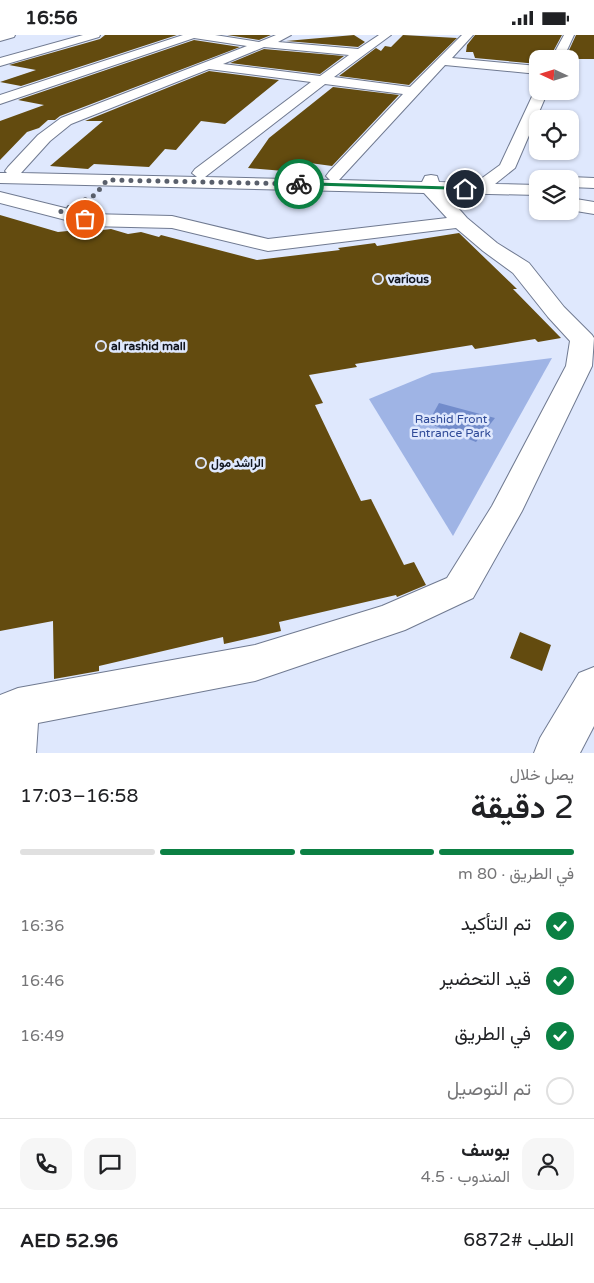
<!DOCTYPE html>
<html lang="ar">
<head>
<meta charset="utf-8">
<style>
	:root { --surface:#fff; --page:#f6f6f6; --text:#202124; --muted:#757577; --line:#e0e0e0; --accent:#0b8043 }
	body { margin:0; font-family:"Varela Round",Vazirmatn,sans-serif; background:var(--page); color:var(--text); direction:rtl; height:100vh; display:flex; flex-direction:column; font-size:19px; white-space:nowrap }
	* { box-sizing:border-box; margin:0 }
	p { font-size:16px; color:var(--muted) }
	.icon { flex:none; width:28px; height:28px; fill:none; stroke:currentColor; stroke-width:2; stroke-linecap:round; stroke-linejoin:round }
	.map { position:relative; height:718px; overflow:hidden; direction:ltr }
	.details { display:flex; flex-direction:column; background:var(--surface); flex:1 }
	.details>* { flex:none }
	.needle { width:32px; rotate:274deg }
	.controls { position:absolute; left:529px; top:15px; display:grid; gap:10px }
	.controls a { display:grid; place-items:center; width:50px; height:50px; border-radius:10px; background:var(--surface); box-shadow:0 1px 4px #0004; font-size:25px }
	.pin { position:absolute; display:grid; place-items:center; width:42px; height:42px; color:#fff; margin:-21px; border:2px solid #fff; border-radius:50%; box-shadow:0 1px 5px #0007 }
	.courier { position:absolute; display:grid; place-items:center; width:50px; height:50px; margin:-25px; border:4px solid #0b8043; border-radius:50%; background:#fff; color:#222; box-shadow:0 1px 6px #0007 }
	.headline em { font-style:normal; font-weight:600 }
	.headline div { display:flex; flex-direction:column-reverse }
	.headline { display:flex; align-items:center; justify-content:space-between; height:85px; padding:0 20px }
	h1 { font-size:32px; font-weight:600; line-height:38px }
	.bar { display:grid; grid-template-columns:repeat(4,1fr); gap:8px 5px; align-content:center; height:60px; padding:0 20px }
	.bar i { height:6px; border-radius:4px; background:var(--line) }
	.bar .selected { background:var(--accent) }
	.bar p { grid-column:span 4 }
	.line { display:flex; align-items:center; gap:12px; padding:0 20px; border-top:1px solid var(--line) }
	.line div { flex:1 }
	.round { display:grid; place-items:center; flex:none; width:52px; height:52px; border-radius:15px; background:var(--page) }
	ol { padding:0 20px; list-style:none }
	li { display:flex; align-items:center; gap:15px; height:55px }
	li p { margin-inline-start:auto }
	li .icon { padding:5px; border-radius:50%; background:var(--accent); color:#fff; stroke-width:4 }
	li:last-child { color:var(--muted) }
	li i { width:28px; height:28px; border:2px solid var(--line); border-radius:50% }
	.status { display:flex; justify-content:space-between; align-items:center; height:35px; padding:0 25px; background:var(--surface); direction:ltr }
	.status svg { height:14px; fill:currentColor }
	.map>svg:first-child { display:block }
	.green { fill:#9fb4e5 }
	.water { fill:#728ccb }
	.building { fill:#634b0f }
	.lines { fill:none; stroke-linecap:round; stroke-linejoin:round }
	.minor-casing { stroke:#707a91; stroke-width:2 }
	.minor { fill:#fff; fill-rule:evenodd }
	.route { fill:#0b8043 }
	.done { stroke:#595f6b; stroke-width:5; stroke-dasharray:0 9 }
	.poi-dot { fill:#705a29; stroke:#dfe8fd; stroke-width:2 }
	.labels { text-anchor:middle; dominant-baseline:central; stroke-width:5; stroke-linejoin:round; paint-order:stroke }
	.poi-label { font-size:12px; font-weight:bold; fill:#11151d; stroke:#dfe8fd; text-anchor:start }
	.park-label { font-size:12px; fill:#2f4a97; stroke:#dfe8fd }
</style>
</head>
<body>
<div class="status"><b>16:56</b><svg viewBox="0 0 49 12"><path d="M0 12V9h3v3zM5 12V6h3v6zM10 12V3h3v9zM15 12V0h3v12zM26 1h20v11H26zM47 4h2v5h-2z"/></svg></div>
<div class="map">
<svg width="594" height="718" viewBox="0 0 594 718">
	<rect width="100%" height="100%" fill="#dfe8fd"/>
	<polygon class="green" points="552,323 453,501 369,364 432,338"/>
	<polygon class="water" points="439,368 495,383 476,407 428,388"/>
	<g class="building">
		<polygon points="105,0 177,0 21,51 0,47 36,35 9,30 100,4"/>
		<polygon points="227,0 271,0 259,5"/>
		<polygon points="354,0 365,7 358,12 286,6"/>
		<polygon points="403,0 457,3 409,50 339,41 376,13 381,16 385,11 391,12"/>
		<polygon points="475,0 562,0 549,24 538,24 538,29 475,23 473,17 466,17 467,10"/>
		<polygon points="576,0 594,0 594,24 565,24"/>
		<polygon points="194,5 240,12 60,81 55,85 48,85 39,93 27,97 0,125 0,86 44,70 18,65"/>
		<polygon points="264,14 344,21 320,39 230,28"/>
		<polygon points="209,36 279,45 225,89 201,86 176,115 165,114 149,132 94,129 88,134 50,131 103,86 85,86"/>
		<polygon points="333,52 399,60 332,131 295,126 294,128 289,128 284,136 248,133 269,103"/>
		<polygon points="0,180 58,197 77,195 77,198 111,194 128,199 141,197 159,202 161,200 257,225 340,215 338,213 375,208 377,211 459,198 517,254 513,254 561,303 538,307 535,304 475,314 472,310 355,329 357,332 309,340 323,368 315,370 361,466 371,464 404,530 414,527 426,550 397,562 396,560 279,587 281,596 224,609 223,602 99,631 99,636 54,644 53,586 0,596"/>
		<polygon points="520,597 551,610 542,636 510,623"/>
	</g>
	<g class="lines">
		<g class="minor-casing">
			<g id="minor">
				<polygon points="0,0 15,0 14,2 0,6"/>
				<polygon points="83,0 100,0 99,2 0,31 0,23"/>
				<path d="M183,0H215L259,7L276,0H291L278,7L358,14L379,0H391L334,42L410,52L462,0H473L452,23L538,31V39L445,30L339,145L422,147L425,141L431,140L437,141L439,147L480,148L478,146L500,130L536,53L538,56H548L515,133L495,149L538,150V160L445,158L467,183L497,208L529,228L564,272L592,300L594,303L592,331L522,476L473,563L405,595L255,646L38,688L36,718H0V660L18,653L255,610L382,571L447,543L492,471L566,331L570,306L548,282L513,238L483,216L456,193L268,216L172,193L89,191L0,168V157L89,179L172,181L268,204L447,183L424,158L0,148V138H7L5,136L8,132L38,100L61,83L247,11L194,3L0,69V60ZM264,12L349,20L320,41L223,29ZM209,34L311,47L195,134L192,138L197,142L21,138L50,106L71,89ZM325,49L403,59L329,137L326,141L330,145L205,142Z"/>
				<polygon points="564,0 574,0 563,24 551,24"/>
				<polygon points="570,142 594,143 594,153 570,152 570,144 563,144"/>
				<polygon points="570,163 594,167 594,179 570,175"/>
				<polygon points="594,632 594,691 580,718 534,718 540,703 579,638"/>
			</g>
		</g>
		<use href="#minor" class="minor"/>
	</g>
	<polygon class="route" points="299,147 465,152 468,154 465,155 297,150"/>
	<g class="lines">
		<polyline class="done" points="85,184 60,177 95,160 107,145 299,149"/>
	</g>
	<g class="poi-dot">
		<circle cx="378" cy="244" r="5"/>
		<circle cx="101" cy="311" r="5"/>
		<circle cx="201" cy="428" r="5"/>
	</g>
	<g class="labels">
		<g class="poi-label">
			<text x="388" y="244">various</text>
			<text x="111" y="311">al rashid mall</text>
			<text x="211" y="428">الراشد مول</text>
		</g>
		<g class="park-label">
			<text x="451" y="384">Rashid Front<tspan x="451" dy="14">Entrance Park</tspan></text>
		</g>
	</g>
</svg>
<div class="controls">
<a><svg class="needle" viewBox="-14 -14 28 28"><path d="M0-13l5 13h-10z" fill="#e53935"/><path d="M0 13l5-13h-10z" fill="#757577"/></svg></a>
<a><svg class="icon" aria-label="locate" viewBox="0 0 24 24"><circle cx="12" cy="12" r="6"/><path d="M12 2v4M12 18v4M2 12h4M18 12h4"/></svg></a>
<a><svg class="icon" aria-label="layers" viewBox="0 0 24 24"><path d="M12 4l9 5-9 5-9-5zM3 14l9 5 9-5"/></svg></a>
</div>
<div class="pin" style="left:85px;top:184px;background:#ea580c"><svg class="icon" aria-label="bag" viewBox="0 0 24 24"><path d="M5 8h14l-1 12H6zM9 8a3 3 0 0 1 6 0"/></svg></div>
<div class="pin" style="left:465px;top:154px;background:#1f2937"><svg class="icon" aria-label="home" viewBox="0 0 24 24"><path d="M3 11l9-7 9 7M6 9v11h12V9"/></svg></div>
<div class="courier" style="left:299px;top:149px"><svg class="icon" aria-label="bike" viewBox="0 0 24 24"><circle cx="6" cy="16" r="4"/><circle cx="18" cy="16" r="4"/><path d="M6 16l4-8h5l3 8M10 8l3 8H6M13 5h3"/></svg></div>
</div>
<section class="details">
<div class="headline"><div><h1>2 دقيقة</h1><p>يصل خلال</p></div><em>16:58–17:03</em></div>
<div class="bar"><i class="selected"></i><i class="selected"></i><i class="selected"></i><i></i><p>في الطريق · 80 m</p></div>
<ol>
<li><svg class="icon" aria-label="check" viewBox="0 0 24 24"><path d="M5 12l5 5 9-10"/></svg>تم التأكيد<p>16:36</p></li>
<li><svg class="icon" aria-label="check" viewBox="0 0 24 24"><path d="M5 12l5 5 9-10"/></svg>قيد التحضير<p>16:46</p></li>
<li><svg class="icon" aria-label="check" viewBox="0 0 24 24"><path d="M5 12l5 5 9-10"/></svg>في الطريق<p>16:49</p></li>
<li><i></i>تم التوصيل</li>
</ol>
<div class="line" style="height:90px"><a class="round"><svg class="icon" aria-label="person" viewBox="0 0 24 24"><circle cx="12" cy="8" r="4"/><path d="M4 21q1-7 8-7t8 7"/></svg></a><div><b>يوسف</b><p>المندوب · 4.5</p></div><a class="round"><svg class="icon" aria-label="chat" viewBox="0 0 24 24"><path d="M4 5h16v11H9l-5 4z"/></svg></a><a class="round"><svg class="icon" aria-label="phone" viewBox="0 0 24 24"><path d="M5 4h4l2 5-3 2q2 4 5 5l2-3 5 2v4C11 20 4 13 5 4z"/></svg></a></div>
<div class="line" style="height:65px"><div>الطلب #6872</div><b>AED 52.96</b></div>
</section>
</body>
</html>
